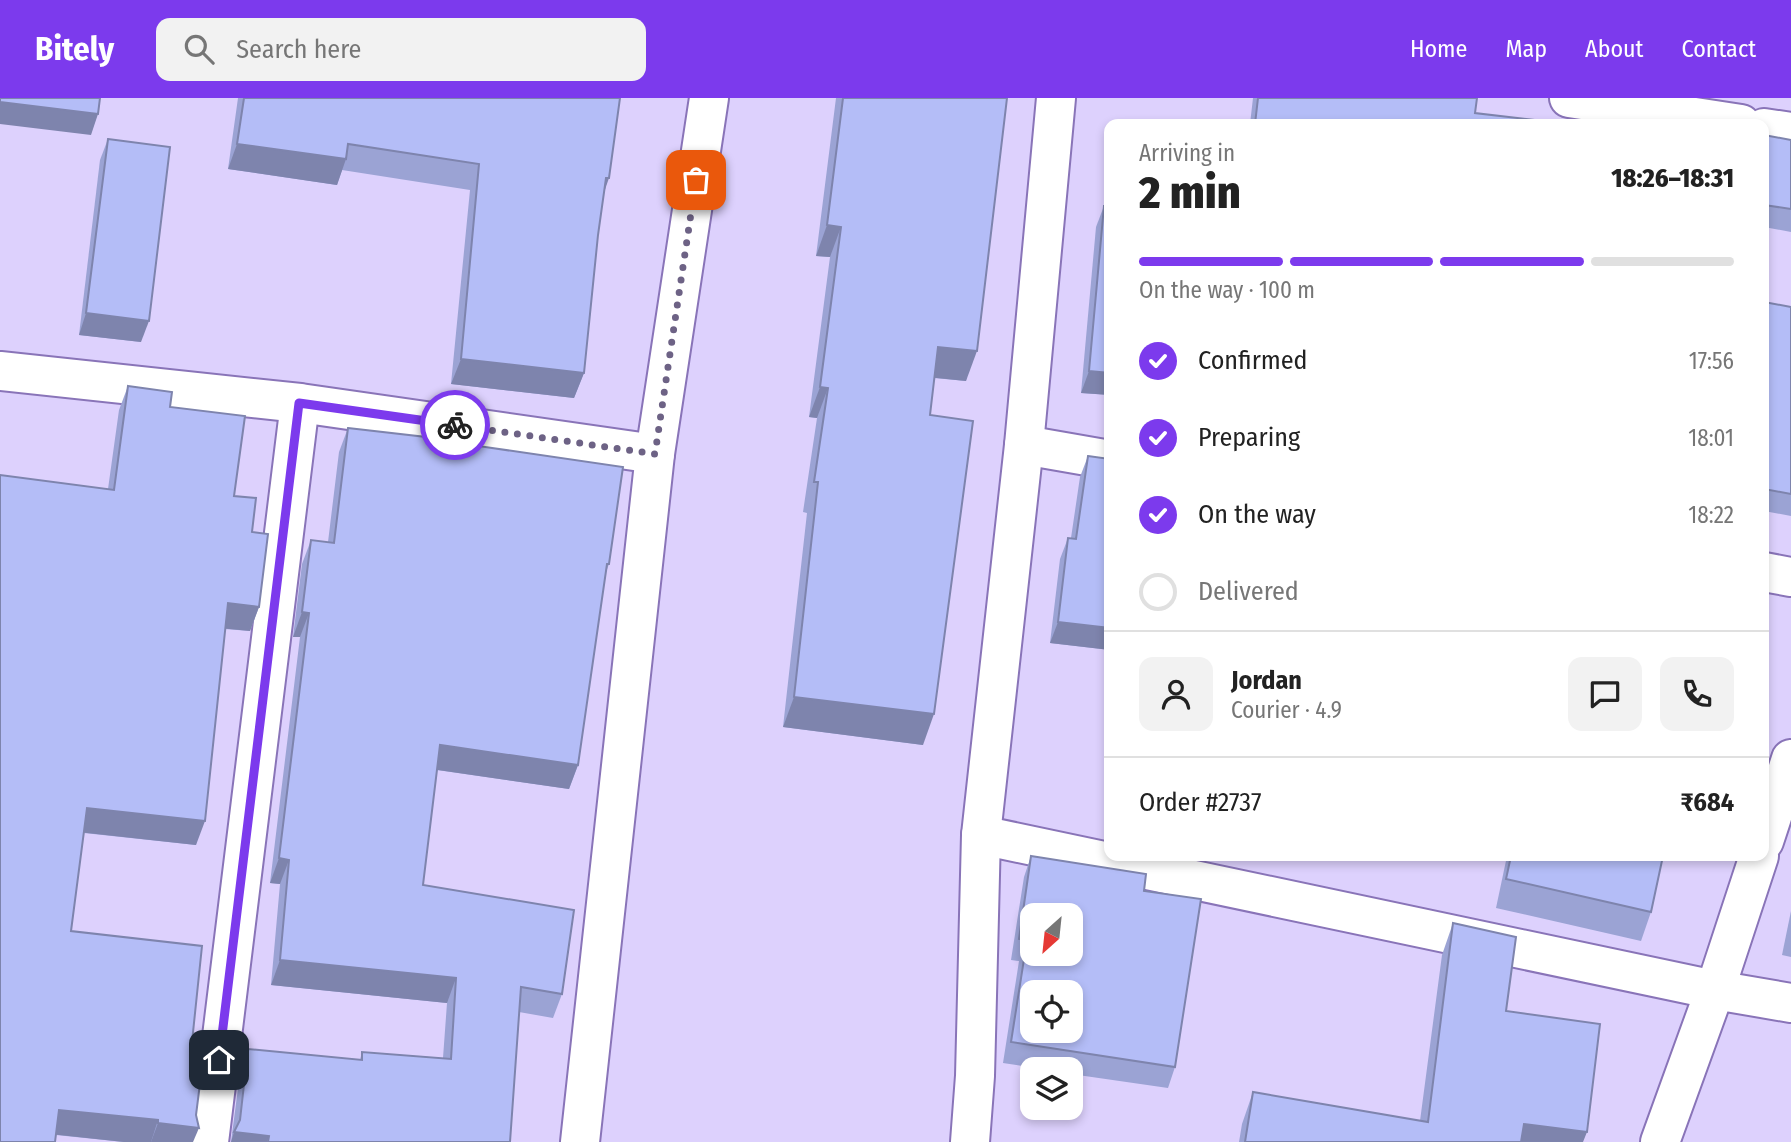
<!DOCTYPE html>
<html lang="en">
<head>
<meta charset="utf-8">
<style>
	:root { --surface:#fff; --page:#f2f2f2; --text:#222; --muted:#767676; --line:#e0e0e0; --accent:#7c3aed }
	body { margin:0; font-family:"Fira Sans Condensed",sans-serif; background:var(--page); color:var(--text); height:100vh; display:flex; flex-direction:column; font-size:26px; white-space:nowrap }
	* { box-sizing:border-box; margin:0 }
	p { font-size:23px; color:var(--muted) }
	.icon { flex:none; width:38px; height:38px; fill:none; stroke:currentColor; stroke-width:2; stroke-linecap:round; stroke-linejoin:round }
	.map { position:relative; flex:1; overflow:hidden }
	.side { position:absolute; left:1104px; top:21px; width:665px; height:742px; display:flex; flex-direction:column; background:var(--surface); border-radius:14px; box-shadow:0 4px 10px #0003 }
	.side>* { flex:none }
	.needle { width:46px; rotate:207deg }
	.buttons { position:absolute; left:1020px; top:805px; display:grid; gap:14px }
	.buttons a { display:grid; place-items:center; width:63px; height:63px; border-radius:14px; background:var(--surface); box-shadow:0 4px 10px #0003; font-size:35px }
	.pin { position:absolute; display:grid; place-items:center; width:60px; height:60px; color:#fff; margin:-30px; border-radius:14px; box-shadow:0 4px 10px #0006 }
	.courier { position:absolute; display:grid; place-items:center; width:70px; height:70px; margin:-35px; border:5px solid #7c3aed; border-radius:50%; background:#fff; color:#222; box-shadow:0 2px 9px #0007 }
	.overview em { font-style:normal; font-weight:800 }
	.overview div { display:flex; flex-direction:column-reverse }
	.overview { display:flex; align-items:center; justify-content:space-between; height:119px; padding:0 35px }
	h1 { font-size:46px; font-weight:800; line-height:52px }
	.bar { display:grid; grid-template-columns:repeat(4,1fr); gap:10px 7px; align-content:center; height:84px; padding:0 35px }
	.bar i { height:9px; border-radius:5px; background:var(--line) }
	.bar .active { background:var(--accent) }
	.bar p { grid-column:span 4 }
	.line { display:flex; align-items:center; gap:18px; padding:0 35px; border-top:2px solid var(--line) }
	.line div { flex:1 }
	.round { display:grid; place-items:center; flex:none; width:74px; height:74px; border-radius:14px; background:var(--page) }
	ol { padding:0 35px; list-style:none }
	li { display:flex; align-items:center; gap:21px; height:77px }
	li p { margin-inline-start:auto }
	li .icon { padding:7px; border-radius:50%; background:var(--accent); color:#fff; stroke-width:4 }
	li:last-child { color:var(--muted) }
	li i { width:38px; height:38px; border:4px solid var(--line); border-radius:50% }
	header { display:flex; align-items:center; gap:42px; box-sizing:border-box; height:98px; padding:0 35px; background:var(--accent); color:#fff }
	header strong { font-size:33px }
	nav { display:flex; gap:38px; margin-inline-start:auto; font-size:24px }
	.search { width:490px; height:63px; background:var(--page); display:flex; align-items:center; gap:18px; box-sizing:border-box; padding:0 24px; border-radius:14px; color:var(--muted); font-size:26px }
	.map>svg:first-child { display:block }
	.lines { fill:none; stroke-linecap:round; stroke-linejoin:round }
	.minor-casing { stroke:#8974b8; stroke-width:42 }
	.minor { stroke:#fff; stroke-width:38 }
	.wall { fill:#9ba3d4 }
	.shaded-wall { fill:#7e84ad }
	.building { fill:#b4bdf7; stroke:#7e84ad; stroke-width:2; fill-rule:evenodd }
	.done { stroke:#6d6285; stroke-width:7; stroke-dasharray:0 12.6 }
	.route { stroke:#7c3aed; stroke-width:9 }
</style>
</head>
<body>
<header>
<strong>Bitely</strong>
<div class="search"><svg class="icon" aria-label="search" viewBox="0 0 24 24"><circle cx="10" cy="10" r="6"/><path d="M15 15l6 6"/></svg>Search here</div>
<nav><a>Home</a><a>Map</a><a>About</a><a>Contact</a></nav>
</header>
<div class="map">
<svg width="1791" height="1044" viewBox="0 0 1791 1044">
	<rect width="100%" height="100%" fill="#ddd1fd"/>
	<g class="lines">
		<g class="minor-casing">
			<g id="minor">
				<polyline points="1569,0 1741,26"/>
				<polyline points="1764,30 1791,34"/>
				<polyline points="0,273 300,305 655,356"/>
				<polyline points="1024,347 1110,362"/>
				<polyline points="1764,474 1791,479"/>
				<polyline points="981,737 1715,892 1791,905"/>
				<polyline points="1764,743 1791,661"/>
				<polyline points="209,1044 300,305"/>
				<polyline points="580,1044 655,356 709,0"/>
				<polyline points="970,1044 975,978 981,737 1024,347 1056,0"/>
				<polyline points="1660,1044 1715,892 1759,758"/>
			</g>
		</g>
		<use href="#minor" class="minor"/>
	</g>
	<g class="wall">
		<polygon points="238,0 620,0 604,96 598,137 584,275 574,300 451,286 470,92 342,72 337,87 228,71"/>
		<polygon points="836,0 1007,0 966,283 934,280 930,317 923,647 783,629 807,415 803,414 817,320 809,319 830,159 816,158"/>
		<polygon points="1253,0 1477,0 1475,15 1569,26 1250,26"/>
		<polygon points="1764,37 1791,42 1791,134 1764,129"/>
		<polygon points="108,41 141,244 79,237 100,62"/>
		<polygon points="1104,108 1110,108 1110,297 1081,295 1096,129"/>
		<polygon points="1764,204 1791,209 1791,418 1764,413"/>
		<polygon points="128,288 170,309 234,398 252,434 259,509 250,533 225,531 196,747 84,735 71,833 192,944 193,1044 124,1044 56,1037 0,1044 108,391 119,312"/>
		<polygon points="348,330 478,348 609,466 605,477 578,667 569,691 437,672 423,787 562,896 553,920 519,914 510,1044 231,1044 240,975 248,951 360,962 362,954 443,960 447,905 271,887 280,786 270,785 300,539 293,539 302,466 311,442 328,444 339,354"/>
		<polygon points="1088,358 1110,361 1110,552 1050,545 1060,461 1068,440 1071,440 1080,379"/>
		<polygon points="1031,758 1144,793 1175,969 1168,990 1071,976 1071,971 1043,971 1003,965 1019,863 1011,862 1024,779"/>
		<polygon points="1507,758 1663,758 1651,814 1641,843 1496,810"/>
		<polygon points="1791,813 1791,859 1782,857"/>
		<polygon points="1453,825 1506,913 1583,1044 1239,1044 1242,1026 1253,994 1420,1023 1442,857"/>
	</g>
	<g class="shaded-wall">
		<polygon points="0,4 98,16 91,37 0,26"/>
		<polygon points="237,46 346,61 337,87 228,71"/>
		<polygon points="606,80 609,80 600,106"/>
		<polygon points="827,127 841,129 830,159 816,158"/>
		<polygon points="86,215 149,223 141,244 79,237"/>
		<polygon points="938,249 977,253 966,283 927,279"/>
		<polygon points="461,261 584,275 574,300 451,286"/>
		<polygon points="1089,273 1110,275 1110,297 1081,295"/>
		<polygon points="820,289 828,290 817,320 809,319"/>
		<polygon points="228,505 259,509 250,533 219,530"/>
		<polygon points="302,514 309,515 300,539 293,539"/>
		<polygon points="1058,524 1110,530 1110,552 1050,545"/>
		<polygon points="794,599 934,616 923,647 783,629"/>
		<polygon points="440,647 578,667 569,691 431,671"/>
		<polygon points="87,710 205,723 196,747 78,734"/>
		<polygon points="279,760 289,762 280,786 270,785"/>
		<polygon points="280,862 456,880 447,905 271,887"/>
		<polygon points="59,1012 158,1022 151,1044 124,1044 50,1036"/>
		<polygon points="158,1025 199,1030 193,1044 151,1044"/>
		<polygon points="1524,1026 1587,1034 1583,1044 1518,1044"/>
		<polygon points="234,1034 269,1038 267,1044 231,1044"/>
	</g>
	<g class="building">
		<polygon points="0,0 100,0 98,16 0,4"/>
		<polygon points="244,0 620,0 609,80 606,80 598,137 584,275 461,261 479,66 348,46 346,61 237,46"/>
		<polygon points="843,0 1007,0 977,253 938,249 930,317 973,323 934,616 794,599 818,384 814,384 828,290 820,289 841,129 827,127"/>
		<polygon points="1258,0 1477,0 1475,15 1569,26 1255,26"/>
		<polygon points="1764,37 1791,42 1791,111 1764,107"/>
		<polygon points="108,41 170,49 149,223 86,215"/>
		<polygon points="1104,108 1110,108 1110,275 1089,273"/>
		<polygon points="1764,204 1791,209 1791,396 1764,391"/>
		<polygon points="128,288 172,294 170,309 245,318 234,398 256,400 252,434 268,436 259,509 228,505 205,723 87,710 71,833 202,848 192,944 205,946 196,1017 199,1030 158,1025 158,1022 59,1012 55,1044 0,1044 0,377 114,392"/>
		<polygon points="348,330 478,345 478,348 623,369 609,466 607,466 578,667 440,647 423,787 574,812 562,896 521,889 510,1044 268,1044 269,1038 234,1034 240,1022 248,951 362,962 362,954 451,961 456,880 280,862 289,762 279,760 309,515 302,514 311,442 334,445"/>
		<polygon points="1088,358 1110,361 1110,530 1058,524 1068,440 1076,441"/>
		<path d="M1031,758L1146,776L1144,793L1201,801L1175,969L1011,944L1027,842L1019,841ZM1032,817H1071V856H1032ZM1032,894H1071V933H1032Z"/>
		<polygon points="1511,758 1663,758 1651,814 1506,781"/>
		<polygon points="1453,825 1516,839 1506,913 1600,926 1587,1034 1524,1026 1521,1044 1245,1044 1253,994 1428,1024"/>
	</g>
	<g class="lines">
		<polyline class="done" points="455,327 655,356 696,82"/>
		<polyline class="route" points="219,962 299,305 455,327"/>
	</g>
</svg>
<div class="buttons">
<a><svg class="needle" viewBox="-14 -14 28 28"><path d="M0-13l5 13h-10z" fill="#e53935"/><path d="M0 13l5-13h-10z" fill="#767676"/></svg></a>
<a><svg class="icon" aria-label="locate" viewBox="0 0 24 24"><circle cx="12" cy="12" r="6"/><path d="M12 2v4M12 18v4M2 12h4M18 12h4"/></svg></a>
<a><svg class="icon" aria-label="layers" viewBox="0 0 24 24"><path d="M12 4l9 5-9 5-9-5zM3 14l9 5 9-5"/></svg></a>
</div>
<div class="pin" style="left:696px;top:82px;background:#ea580c"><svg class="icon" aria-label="bag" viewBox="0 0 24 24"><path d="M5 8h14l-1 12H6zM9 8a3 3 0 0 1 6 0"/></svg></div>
<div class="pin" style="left:219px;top:962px;background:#1f2937"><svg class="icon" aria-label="home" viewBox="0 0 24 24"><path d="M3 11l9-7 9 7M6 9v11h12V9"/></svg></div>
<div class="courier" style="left:455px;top:327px"><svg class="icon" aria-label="bike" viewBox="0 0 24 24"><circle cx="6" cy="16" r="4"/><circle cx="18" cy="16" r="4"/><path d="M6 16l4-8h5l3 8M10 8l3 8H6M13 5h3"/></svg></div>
<section class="side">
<div class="overview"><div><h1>2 min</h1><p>Arriving in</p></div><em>18:26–18:31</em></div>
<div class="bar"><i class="active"></i><i class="active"></i><i class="active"></i><i></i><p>On the way · 100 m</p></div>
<ol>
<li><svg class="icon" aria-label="check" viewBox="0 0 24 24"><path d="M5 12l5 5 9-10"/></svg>Confirmed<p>17:56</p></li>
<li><svg class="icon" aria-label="check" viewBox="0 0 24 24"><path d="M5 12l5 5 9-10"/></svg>Preparing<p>18:01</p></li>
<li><svg class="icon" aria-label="check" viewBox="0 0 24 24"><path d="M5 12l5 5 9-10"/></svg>On the way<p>18:22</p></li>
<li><i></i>Delivered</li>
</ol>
<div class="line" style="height:126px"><a class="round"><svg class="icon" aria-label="person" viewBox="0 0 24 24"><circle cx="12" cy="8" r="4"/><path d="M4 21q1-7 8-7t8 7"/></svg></a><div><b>Jordan</b><p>Courier · 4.9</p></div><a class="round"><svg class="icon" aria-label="chat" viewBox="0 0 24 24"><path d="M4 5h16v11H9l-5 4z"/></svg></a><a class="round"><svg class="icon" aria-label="phone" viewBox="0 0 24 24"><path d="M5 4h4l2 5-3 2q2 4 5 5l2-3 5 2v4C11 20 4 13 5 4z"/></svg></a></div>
<div class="line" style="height:91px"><div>Order #2737</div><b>₹684</b></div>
</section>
</div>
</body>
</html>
